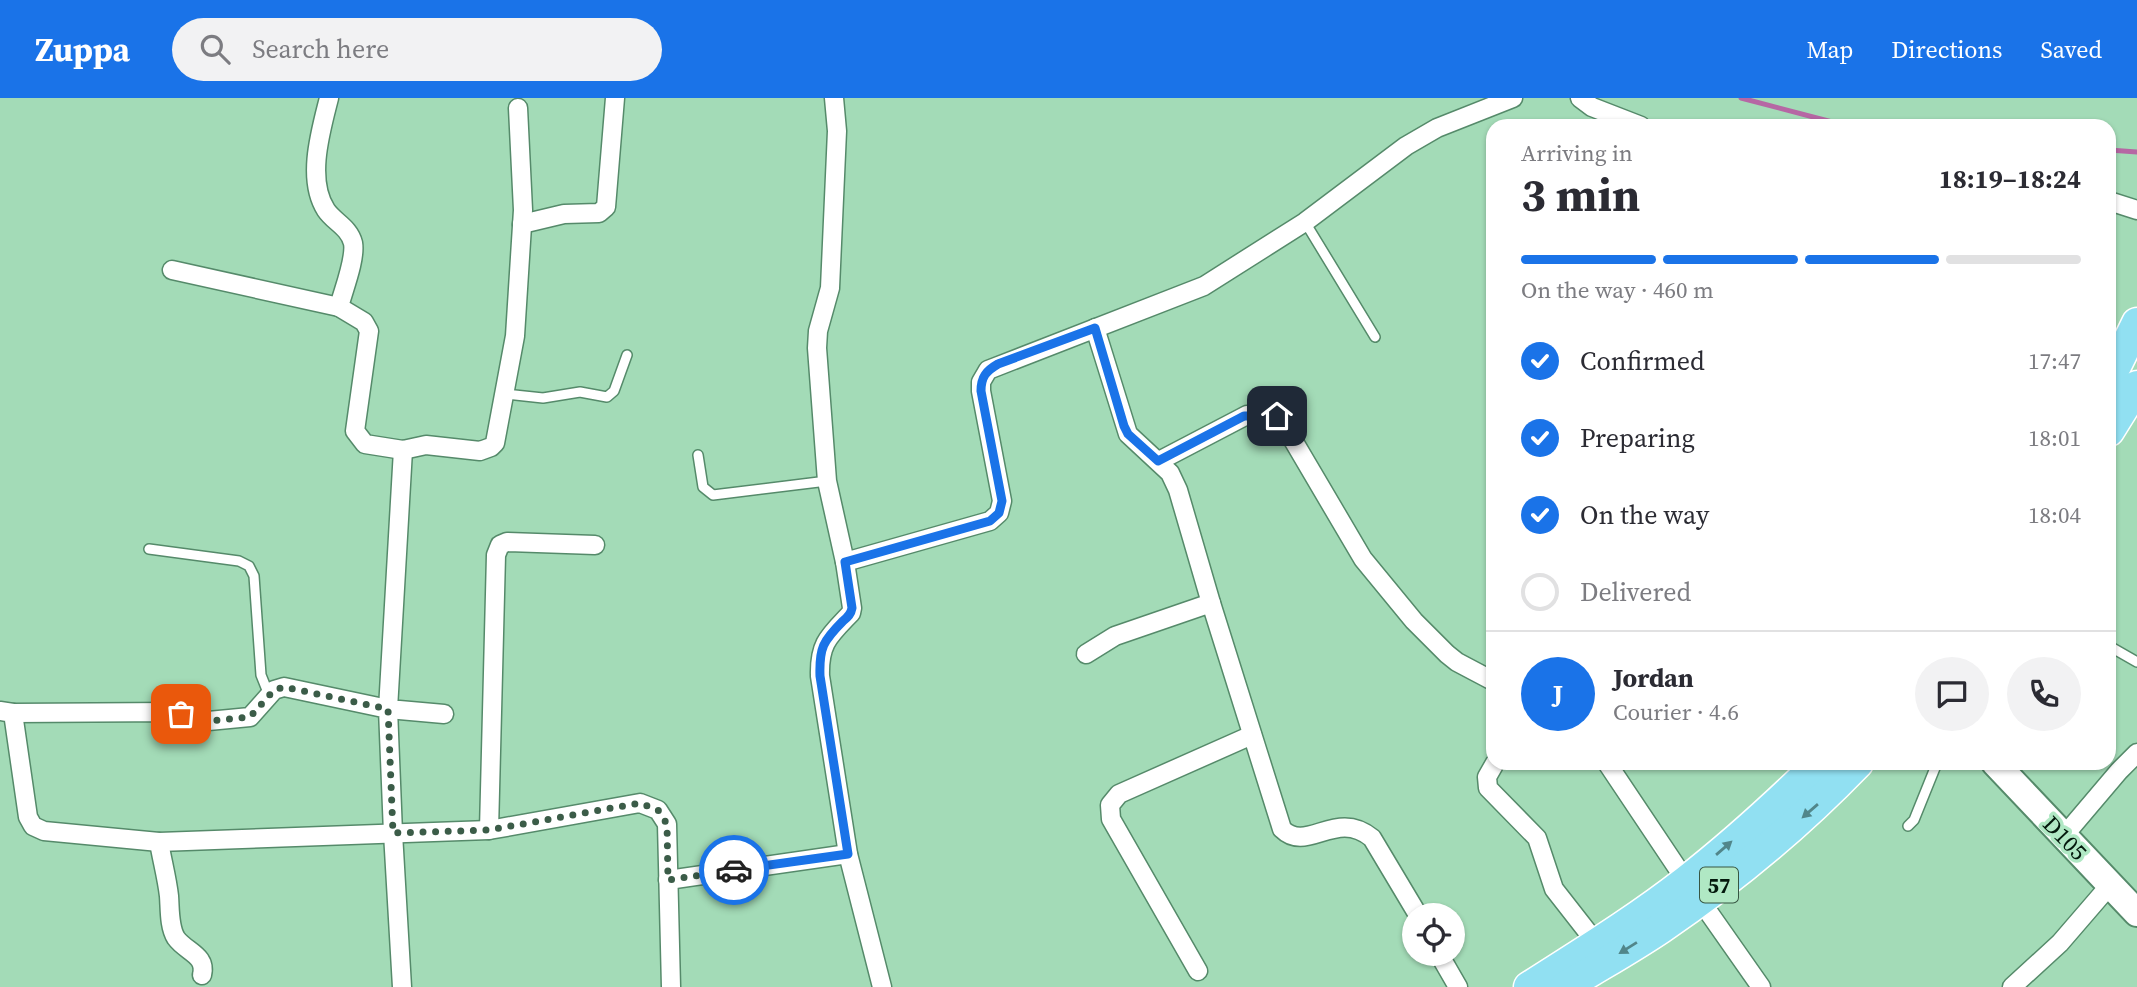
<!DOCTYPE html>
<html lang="en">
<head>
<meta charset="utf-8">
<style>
	:root { --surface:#fff; --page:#f2f2f3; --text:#2b2b33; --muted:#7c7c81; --line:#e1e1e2; --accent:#1a73e8 }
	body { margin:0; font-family:"Source Serif 4",serif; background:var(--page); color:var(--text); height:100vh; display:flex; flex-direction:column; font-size:26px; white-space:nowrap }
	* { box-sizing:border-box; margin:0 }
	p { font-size:23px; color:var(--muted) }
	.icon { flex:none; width:38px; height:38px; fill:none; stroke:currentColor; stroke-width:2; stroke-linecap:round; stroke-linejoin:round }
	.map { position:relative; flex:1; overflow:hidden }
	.details { position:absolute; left:1486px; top:21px; width:630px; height:651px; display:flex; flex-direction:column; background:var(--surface); border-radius:21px; box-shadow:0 2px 5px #0004 }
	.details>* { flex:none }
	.tools { position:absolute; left:1402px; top:805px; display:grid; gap:14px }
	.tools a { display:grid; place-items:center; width:63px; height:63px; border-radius:50%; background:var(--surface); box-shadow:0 2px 5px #0004; font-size:35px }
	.pin { position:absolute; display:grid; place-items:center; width:60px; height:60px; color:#fff; margin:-30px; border-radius:14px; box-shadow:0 4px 10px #0006 }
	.courier { position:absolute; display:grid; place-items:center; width:70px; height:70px; margin:-35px; border:5px solid #1a73e8; border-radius:50%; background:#fff; color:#222; box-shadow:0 2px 9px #0007 }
	.summary em { font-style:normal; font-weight:700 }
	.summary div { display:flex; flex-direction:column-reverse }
	.summary { display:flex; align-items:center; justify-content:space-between; height:119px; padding:0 35px }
	h1 { font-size:46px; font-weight:700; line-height:52px }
	.bar { display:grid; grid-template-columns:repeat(4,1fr); gap:10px 7px; align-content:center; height:84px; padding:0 35px }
	.bar i { height:9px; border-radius:5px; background:var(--line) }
	.bar .active { background:var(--accent) }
	.bar p { grid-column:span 4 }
	.line { display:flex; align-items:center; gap:18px; padding:0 35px; border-top:2px solid var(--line) }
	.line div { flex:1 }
	.round { display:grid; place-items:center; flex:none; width:74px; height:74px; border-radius:37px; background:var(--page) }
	ol { padding:0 35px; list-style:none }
	li { display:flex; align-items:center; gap:21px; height:77px }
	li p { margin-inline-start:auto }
	li .icon { padding:7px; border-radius:50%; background:var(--accent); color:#fff; stroke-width:4 }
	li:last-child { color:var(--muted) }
	li i { width:38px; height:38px; border:4px solid var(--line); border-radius:50% }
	header { display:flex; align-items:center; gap:42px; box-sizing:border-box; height:98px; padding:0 35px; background:var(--accent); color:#fff }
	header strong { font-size:33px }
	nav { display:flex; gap:38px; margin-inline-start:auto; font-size:24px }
	.search { width:490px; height:63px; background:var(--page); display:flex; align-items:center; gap:18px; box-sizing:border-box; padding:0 24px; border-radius:38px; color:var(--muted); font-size:26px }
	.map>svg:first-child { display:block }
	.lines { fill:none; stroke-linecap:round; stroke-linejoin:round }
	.stream { stroke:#b667a4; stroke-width:5 }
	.lane-casing { stroke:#558a6a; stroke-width:12 }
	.street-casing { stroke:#558a6a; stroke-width:21 }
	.secondary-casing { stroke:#558a6a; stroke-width:30 }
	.primary-casing { stroke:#fff; stroke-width:33 }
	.lane { stroke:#fff; stroke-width:9 }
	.street { stroke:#fff; stroke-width:18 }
	.secondary { stroke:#fff; stroke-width:26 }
	.primary { stroke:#91e0f2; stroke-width:30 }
	.oneway { fill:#51868a }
	.done { stroke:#3b5c48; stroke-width:7; stroke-dasharray:0 12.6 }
	.route { stroke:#1a73e8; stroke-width:9 }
	.labels { text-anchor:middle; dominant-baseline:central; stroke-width:7; stroke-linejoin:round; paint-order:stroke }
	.shield { fill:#b0e8c4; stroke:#375643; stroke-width:2 }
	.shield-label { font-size:21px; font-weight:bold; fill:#03180c }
	.street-label { font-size:23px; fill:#03180c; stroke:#b0e8c4 }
</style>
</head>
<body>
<header>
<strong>Zuppa</strong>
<div class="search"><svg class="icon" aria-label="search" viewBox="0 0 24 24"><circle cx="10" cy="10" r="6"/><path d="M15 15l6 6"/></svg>Search here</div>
<nav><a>Map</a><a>Directions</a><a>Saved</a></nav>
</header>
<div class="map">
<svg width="2137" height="889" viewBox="0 0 2137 889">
	<rect width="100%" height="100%" fill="#a3dbb7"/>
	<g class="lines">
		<g class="stream">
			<polyline points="1741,0 1836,25 1868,28"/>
			<polyline points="2109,52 2137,54"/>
		</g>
		<g class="lane-casing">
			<g id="lane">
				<polyline points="1305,124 1375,239"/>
				<polyline points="505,296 543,300 580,294 607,299 614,293 627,257"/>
				<polyline points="698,357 703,389 713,397 827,383"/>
				<polyline points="149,451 239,463 249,468 254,478 261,577 269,597"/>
				<polyline points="2109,548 2137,564"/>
				<polyline points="1908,728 1914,722 1937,665"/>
			</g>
		</g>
		<g class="street-casing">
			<g id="street">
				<path d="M329,0C321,32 306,81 326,112C334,124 349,129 353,145C356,161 343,193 339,209L364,224L369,233L355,333L365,346L403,352L426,347L480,353L491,349L495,345L515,238L523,112L518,10"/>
				<path d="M834,0L837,33L830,190L818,233L817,250L827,383L845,464L852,510L851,515C829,538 819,545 820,578L848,756L882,889"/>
				<polyline points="1580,0 1592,9 1641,28"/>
				<polyline points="2109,103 2137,112"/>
				<polyline points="522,126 564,116 599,115 606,109 615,0"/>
				<polyline points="172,172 339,209"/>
				<path d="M1095,230L1128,336L1170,375L1178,392L1211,505L1282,731C1307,756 1336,710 1372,740L1418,817"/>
				<polyline points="403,352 388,611 444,616"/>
				<polyline points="1159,363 1247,317 1272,317 1280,320 1363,461 1414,523 1447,556 1457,564 1493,583"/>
				<polyline points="845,464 990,423 999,415 1002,403 981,293 981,284 988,272 1204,188 1305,124 1406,48 1437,30 1513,0"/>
				<polyline points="1086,556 1115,538 1211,505"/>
				<polyline points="0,613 13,615 28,719 33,728 44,733 159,744 489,732 640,705 658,712 667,726 671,889"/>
				<polyline points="13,615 175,614 198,624 250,619 274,592 284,589 388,611 393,735 402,889"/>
				<polyline points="1495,665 1487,679 1488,690 1537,740 1554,791 1597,846"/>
				<polyline points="1607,665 1686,783"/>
				<polyline points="489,732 496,457 500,447 507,444 595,447"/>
				<polyline points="2063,739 2119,673 2137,655"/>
				<path d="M159,744C162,762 167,780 169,798C170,811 169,829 176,840C186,854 207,857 202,877"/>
				<polyline points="668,782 848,756"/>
				<polyline points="1700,802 1761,889"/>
				<polyline points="1439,856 1458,889"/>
				<polyline points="1198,873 1111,721 1110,707 1119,696 1252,637"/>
				<polyline points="2012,889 2060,845 2110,787"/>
			</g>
		</g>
		<g class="secondary-casing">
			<polyline id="secondary" points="1995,665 2137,815"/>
		</g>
		<g class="primary-casing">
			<g id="primary">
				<polyline points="2109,282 2137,225"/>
				<polyline points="2109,333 2137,288"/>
				<path d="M1529,889C1582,855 1636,822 1686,783C1732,747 1777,706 1819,665"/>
				<path d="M1565,889C1597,869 1630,851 1661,830C1732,782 1799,726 1858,665"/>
			</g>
		</g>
		<use href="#lane" class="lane"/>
		<use href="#street" class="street"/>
		<use href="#secondary" class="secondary"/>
		<use href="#primary" class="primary"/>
	</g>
	<defs><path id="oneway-solid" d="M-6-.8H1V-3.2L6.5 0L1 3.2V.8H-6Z" transform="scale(1.75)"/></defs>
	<g class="oneway">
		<use href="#oneway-solid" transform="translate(1810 713) rotate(139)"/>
		<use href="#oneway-solid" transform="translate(1724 750) rotate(-41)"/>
		<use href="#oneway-solid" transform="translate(1628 850) rotate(148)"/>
	</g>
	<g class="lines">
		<polyline class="done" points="181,616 198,624 250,619 274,592 284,589 388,611 393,735 489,732 640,705 658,712 667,726 668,782 734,772"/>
		<path class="route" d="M734,772L848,756L820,578C819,550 823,543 843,523C848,519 851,516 852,510L845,464L990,423L999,415L1002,403L981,293C981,279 986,273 998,266L1095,230L1124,328L1128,336L1158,363L1244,318H1277"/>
	</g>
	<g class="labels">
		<rect class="shield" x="1700" y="769.5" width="38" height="35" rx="5"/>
		<g class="shield-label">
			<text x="1719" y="787">57</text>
		</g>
		<g class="street-label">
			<text transform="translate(2065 740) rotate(46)">D105</text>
		</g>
	</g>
</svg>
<div class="tools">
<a><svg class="icon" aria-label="locate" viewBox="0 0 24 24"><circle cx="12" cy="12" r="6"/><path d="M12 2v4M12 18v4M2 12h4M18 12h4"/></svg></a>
</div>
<div class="pin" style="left:181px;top:616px;background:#ea580c"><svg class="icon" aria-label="bag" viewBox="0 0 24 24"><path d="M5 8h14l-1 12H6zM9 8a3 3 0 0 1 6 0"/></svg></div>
<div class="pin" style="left:1277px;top:318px;background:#1f2937"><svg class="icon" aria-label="home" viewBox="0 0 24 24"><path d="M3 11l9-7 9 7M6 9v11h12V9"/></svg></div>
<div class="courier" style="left:734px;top:772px"><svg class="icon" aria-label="car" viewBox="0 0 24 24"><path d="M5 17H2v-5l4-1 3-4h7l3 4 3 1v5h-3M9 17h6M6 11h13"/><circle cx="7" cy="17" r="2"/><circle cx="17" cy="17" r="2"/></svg></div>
<section class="details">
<div class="summary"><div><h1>3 min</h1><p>Arriving in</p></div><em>18:19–18:24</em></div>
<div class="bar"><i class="active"></i><i class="active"></i><i class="active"></i><i></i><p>On the way · 460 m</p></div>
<ol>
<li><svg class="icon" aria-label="check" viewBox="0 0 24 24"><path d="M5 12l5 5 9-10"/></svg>Confirmed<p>17:47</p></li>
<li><svg class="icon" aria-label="check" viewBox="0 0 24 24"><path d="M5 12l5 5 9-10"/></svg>Preparing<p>18:01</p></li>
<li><svg class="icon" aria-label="check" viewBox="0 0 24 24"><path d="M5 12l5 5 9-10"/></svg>On the way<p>18:04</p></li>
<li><i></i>Delivered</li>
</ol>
<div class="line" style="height:126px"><b class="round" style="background:var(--accent);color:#fff">J</b><div><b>Jordan</b><p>Courier · 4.6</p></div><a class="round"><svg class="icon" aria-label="chat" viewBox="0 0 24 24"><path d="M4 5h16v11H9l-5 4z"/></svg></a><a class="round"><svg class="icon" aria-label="phone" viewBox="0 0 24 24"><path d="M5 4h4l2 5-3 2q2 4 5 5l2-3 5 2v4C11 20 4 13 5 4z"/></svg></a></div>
</section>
</div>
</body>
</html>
